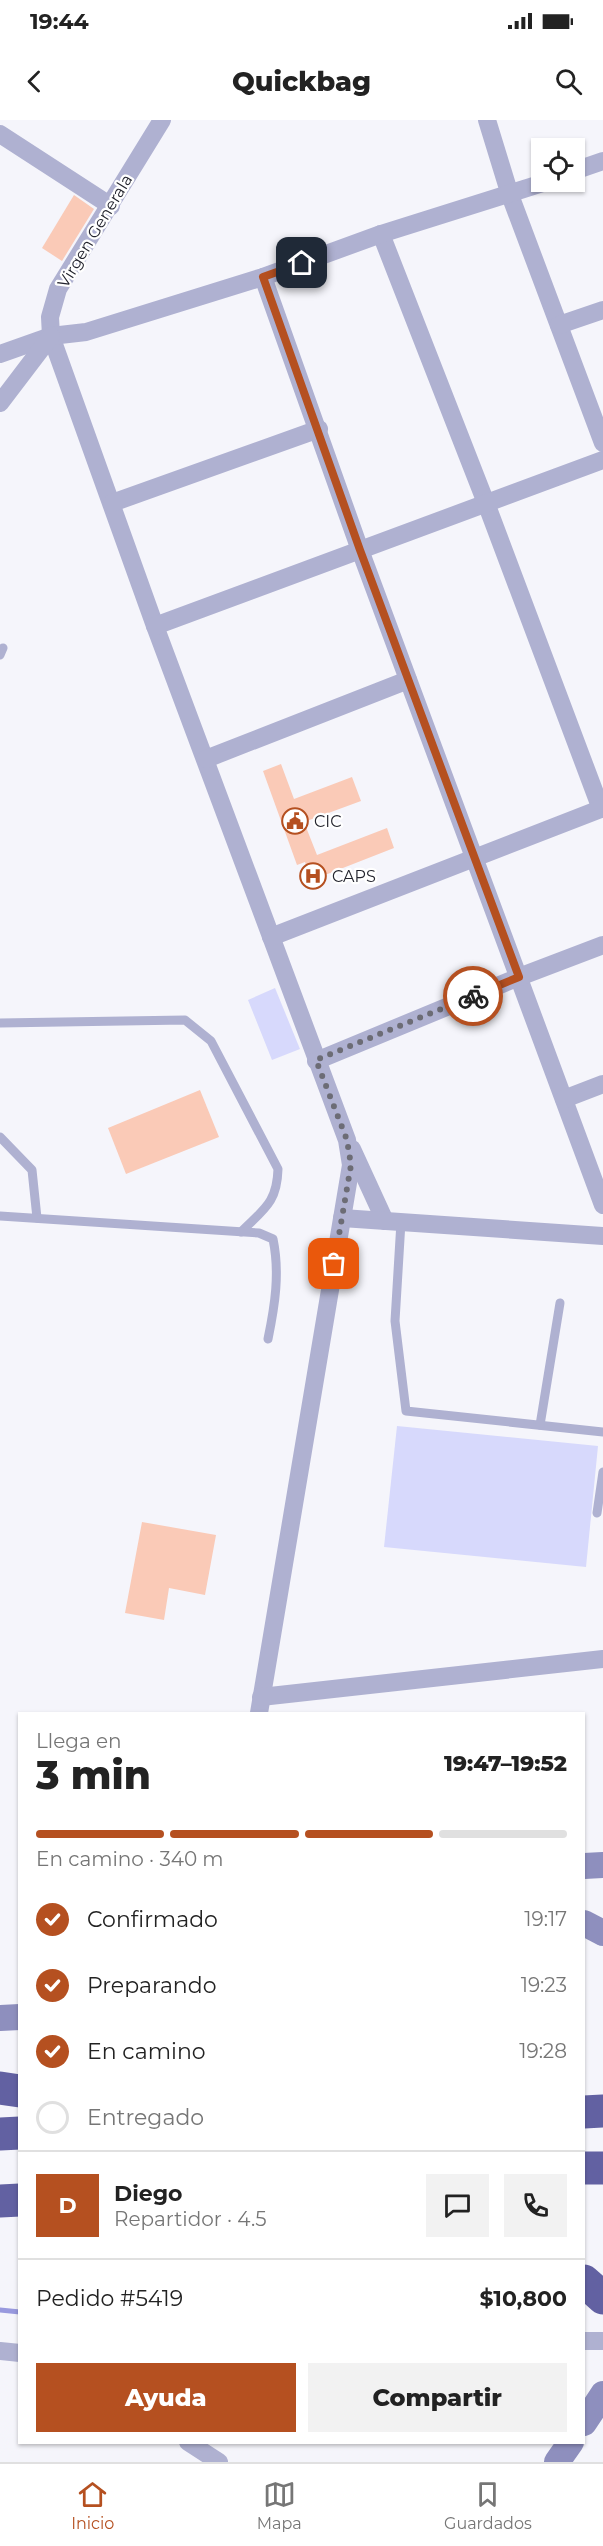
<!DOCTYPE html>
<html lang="es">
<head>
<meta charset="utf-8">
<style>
	:root { --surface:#fff; --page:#f2f2f2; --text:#222; --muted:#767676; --line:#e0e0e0; --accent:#b55020 }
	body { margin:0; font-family:Montserrat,sans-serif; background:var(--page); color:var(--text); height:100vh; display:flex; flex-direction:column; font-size:22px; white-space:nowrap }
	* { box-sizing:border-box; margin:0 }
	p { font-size:20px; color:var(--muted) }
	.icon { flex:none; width:33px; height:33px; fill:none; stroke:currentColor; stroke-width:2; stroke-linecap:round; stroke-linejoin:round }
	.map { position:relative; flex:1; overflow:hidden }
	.sheet { position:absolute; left:18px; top:1592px; width:567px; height:732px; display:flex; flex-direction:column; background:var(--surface); border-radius:0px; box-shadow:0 2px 4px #0004 }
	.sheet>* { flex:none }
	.fabs { position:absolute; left:531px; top:18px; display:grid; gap:12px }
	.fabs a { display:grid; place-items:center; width:54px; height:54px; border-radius:0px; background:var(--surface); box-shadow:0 2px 4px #0004; font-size:30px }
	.pin { position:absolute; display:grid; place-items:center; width:51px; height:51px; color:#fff; margin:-26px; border-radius:12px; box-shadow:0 3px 9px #0006 }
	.courier { position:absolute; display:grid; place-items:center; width:60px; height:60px; margin:-30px; border:4px solid #b55020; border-radius:50%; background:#fff; color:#222; box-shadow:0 2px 8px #0007 }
	.overview em { font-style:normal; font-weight:800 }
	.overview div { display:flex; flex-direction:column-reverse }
	.overview { display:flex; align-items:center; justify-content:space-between; height:102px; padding:0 18px }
	h1 { font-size:39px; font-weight:800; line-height:45px }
	.bar { display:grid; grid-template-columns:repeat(4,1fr); gap:9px 6px; align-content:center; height:72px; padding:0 18px }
	.bar i { height:8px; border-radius:4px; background:var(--line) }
	.bar .selected { background:var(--accent) }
	.bar p { grid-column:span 4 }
	.line { display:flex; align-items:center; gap:15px; padding:0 18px; border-top:2px solid var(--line) }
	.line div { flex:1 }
	.round { display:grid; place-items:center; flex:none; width:63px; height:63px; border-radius:0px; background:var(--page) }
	ol { padding:0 18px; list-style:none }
	li { display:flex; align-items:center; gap:18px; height:66px }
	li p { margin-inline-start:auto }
	li .icon { padding:6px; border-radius:50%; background:var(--accent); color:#fff; stroke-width:4 }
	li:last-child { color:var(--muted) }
	li i { width:33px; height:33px; border:3px solid var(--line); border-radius:50% }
	.button { display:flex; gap:12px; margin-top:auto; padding:12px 18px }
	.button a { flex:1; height:69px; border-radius:0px; background:var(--accent); color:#fff; font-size:24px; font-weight:800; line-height:69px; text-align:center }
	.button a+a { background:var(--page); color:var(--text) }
	.status { display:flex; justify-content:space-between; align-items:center; height:42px; padding:0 30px; background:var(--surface); direction:ltr }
	.status svg { height:16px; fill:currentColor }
	header { display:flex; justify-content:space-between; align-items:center; height:78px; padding:0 18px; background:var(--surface); font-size:27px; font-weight:800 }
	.menu { display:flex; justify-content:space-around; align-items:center; height:84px; border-top:2px solid var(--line); background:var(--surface); font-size:16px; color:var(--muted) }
	.menu a { display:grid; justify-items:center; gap:3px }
	.menu .selected { color:var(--accent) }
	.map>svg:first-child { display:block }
	.green { fill:#d7d9fc }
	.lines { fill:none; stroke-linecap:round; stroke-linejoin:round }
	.stream { stroke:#9899de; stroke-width:5 }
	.building { fill:#facab7 }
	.lane { stroke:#afb1d1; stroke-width:9 }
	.street { stroke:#afb1d1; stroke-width:18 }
	.secondary { stroke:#8e8fbe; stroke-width:26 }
	.highway { stroke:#6261a2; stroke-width:33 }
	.done { stroke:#6c6c75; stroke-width:6; stroke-dasharray:0 10.8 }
	.route { stroke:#b55020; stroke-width:8 }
	.labels { text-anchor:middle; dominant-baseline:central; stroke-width:4.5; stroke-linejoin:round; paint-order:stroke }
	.street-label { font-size:16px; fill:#22232d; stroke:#fff }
	.poi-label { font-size:16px; fill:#22232d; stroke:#fff; text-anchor:start }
</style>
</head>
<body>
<div class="status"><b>19:44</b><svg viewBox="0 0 49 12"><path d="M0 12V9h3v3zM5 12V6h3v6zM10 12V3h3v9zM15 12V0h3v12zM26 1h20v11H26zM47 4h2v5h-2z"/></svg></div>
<header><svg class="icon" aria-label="back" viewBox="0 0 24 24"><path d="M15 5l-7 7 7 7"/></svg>Quickbag<svg class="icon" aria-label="search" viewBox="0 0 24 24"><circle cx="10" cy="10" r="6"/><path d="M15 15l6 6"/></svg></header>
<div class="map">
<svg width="603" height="2342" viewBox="0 0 603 2342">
	<rect width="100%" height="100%" fill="#f5f5fb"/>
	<g class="green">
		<polygon points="275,868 300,929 272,940 248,880"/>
		<polygon points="397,1306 598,1326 586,1447 384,1427"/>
	</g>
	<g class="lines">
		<polyline class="stream" points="0,2190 20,2192"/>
	</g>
	<g class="building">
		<polygon points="74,75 94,89 62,141 42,128"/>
		<polygon points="281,644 294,679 352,657 361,681 304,702 317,735 387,708 394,728 325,755 322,748 309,753 305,742 297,745 263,651"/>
		<polygon points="200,970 219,1017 126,1054 108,1008"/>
		<polygon points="142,1402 216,1415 205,1475 169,1468 164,1500 125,1493"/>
	</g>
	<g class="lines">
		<g class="lane">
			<polyline points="0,535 3,528"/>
			<path d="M0,903L185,900L211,921L278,1049C277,1083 264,1089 241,1112"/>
			<polyline points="0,1017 32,1050 37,1098"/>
			<path d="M0,1096L259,1113L273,1119C280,1153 275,1185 268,1219"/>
			<polyline points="401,1102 395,1201 406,1291 603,1312"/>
			<polyline points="540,1305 560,1183"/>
			<polyline points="597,1393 603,1352"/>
		</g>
		<g class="street">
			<polyline points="162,0 58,169 50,197 51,216 155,506 347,1020 351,1045 259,1593"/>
			<polyline points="487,0 510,75 603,323"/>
			<polyline points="0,14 111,86"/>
			<polyline points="574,51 603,41"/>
			<polyline points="381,114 486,383 601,689"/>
			<polyline points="263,157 360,430 603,1085"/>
			<polyline points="559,205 603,190"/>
			<polyline points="0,234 51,216 86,212 263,157 381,114 546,62"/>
			<polyline points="0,283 51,216"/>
			<polyline points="112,383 319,309"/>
			<polyline points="155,506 603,340"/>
			<polyline points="206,639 408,560"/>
			<polyline points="271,817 603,688"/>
			<polyline points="316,941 519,857 603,825"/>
			<polyline points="564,979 603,964"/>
			<polyline points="352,1029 385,1101"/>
			<polyline points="342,1098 603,1116"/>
			<polyline points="261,1577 603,1539"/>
			<polyline points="584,2221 603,2221"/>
			<polyline points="0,2231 20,2233"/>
			<polyline points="188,2322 219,2342"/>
		</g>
		<g class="secondary">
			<polyline points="584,1746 603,1745"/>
			<polyline points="584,1803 603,1813"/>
			<polyline points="0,1898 20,1897"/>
			<polyline points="584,2303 603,2274"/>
			<polyline points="557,2342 571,2322"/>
		</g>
		<g class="highway">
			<polyline points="0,1968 20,1971"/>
			<polyline points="584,1992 603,1991"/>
			<polyline points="0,2014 20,2013"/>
			<polyline points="584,2048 603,2048"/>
			<polyline points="0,2081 20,2080"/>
			<polyline points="584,2161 603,2178"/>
		</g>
	</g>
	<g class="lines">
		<polyline class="done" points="334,1144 351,1045 347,1020 316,940 473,876"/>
		<polyline class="route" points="302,143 263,157 360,430 519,857 473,876"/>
	</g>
	<defs>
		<g id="civic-ring" transform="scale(1.35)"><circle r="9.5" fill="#fff" stroke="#b55020" stroke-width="1.5"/><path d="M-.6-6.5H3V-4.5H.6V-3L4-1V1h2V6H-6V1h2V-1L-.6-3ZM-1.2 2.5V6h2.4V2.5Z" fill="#b55020"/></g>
		<g id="hospital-ring" transform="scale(1.35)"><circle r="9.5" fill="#fff" stroke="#b55020" stroke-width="1.5"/><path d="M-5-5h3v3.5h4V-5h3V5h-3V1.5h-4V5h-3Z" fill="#b55020"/></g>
	</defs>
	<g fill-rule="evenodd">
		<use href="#civic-ring" x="295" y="701"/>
		<use href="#hospital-ring" x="313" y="756"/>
	</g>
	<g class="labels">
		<g class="street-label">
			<text transform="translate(95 111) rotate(-59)">Virgen Generala</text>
		</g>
		<g class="poi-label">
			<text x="314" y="701">CIC</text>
			<text x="332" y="756">CAPS</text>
		</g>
	</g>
</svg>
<div class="fabs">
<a><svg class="icon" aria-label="locate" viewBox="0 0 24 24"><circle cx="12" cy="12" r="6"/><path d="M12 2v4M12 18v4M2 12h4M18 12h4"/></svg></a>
</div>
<div class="pin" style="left:334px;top:1144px;background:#ea580c"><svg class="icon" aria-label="bag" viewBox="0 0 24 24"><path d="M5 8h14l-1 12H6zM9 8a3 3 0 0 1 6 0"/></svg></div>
<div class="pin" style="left:302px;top:143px;background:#1f2937"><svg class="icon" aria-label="home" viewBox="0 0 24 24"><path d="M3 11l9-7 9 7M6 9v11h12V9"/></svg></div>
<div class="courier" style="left:473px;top:876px"><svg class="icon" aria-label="bike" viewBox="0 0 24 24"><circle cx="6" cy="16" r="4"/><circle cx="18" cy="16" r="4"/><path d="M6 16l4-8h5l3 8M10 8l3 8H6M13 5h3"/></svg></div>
<section class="sheet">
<div class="overview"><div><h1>3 min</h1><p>Llega en</p></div><em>19:47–19:52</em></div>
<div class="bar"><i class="selected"></i><i class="selected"></i><i class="selected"></i><i></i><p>En camino · 340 m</p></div>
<ol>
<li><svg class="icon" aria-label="check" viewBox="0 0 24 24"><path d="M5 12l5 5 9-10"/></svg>Confirmado<p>19:17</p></li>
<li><svg class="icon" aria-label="check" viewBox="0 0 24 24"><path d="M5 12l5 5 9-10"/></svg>Preparando<p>19:23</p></li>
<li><svg class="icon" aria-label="check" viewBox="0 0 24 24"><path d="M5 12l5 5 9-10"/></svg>En camino<p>19:28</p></li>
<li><i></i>Entregado</li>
</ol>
<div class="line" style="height:108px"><b class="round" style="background:var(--accent);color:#fff">D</b><div><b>Diego</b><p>Repartidor · 4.5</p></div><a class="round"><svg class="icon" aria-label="chat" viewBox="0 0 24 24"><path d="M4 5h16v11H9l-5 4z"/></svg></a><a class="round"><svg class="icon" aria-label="phone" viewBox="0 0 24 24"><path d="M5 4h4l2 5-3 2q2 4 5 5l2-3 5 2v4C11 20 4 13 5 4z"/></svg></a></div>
<div class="line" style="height:78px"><div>Pedido #5419</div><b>$10,800</b></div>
<div class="button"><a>Ayuda</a><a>Compartir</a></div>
</section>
</div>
<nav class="menu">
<a class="selected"><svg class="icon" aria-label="home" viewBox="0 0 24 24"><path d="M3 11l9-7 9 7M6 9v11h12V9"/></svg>Inicio</a>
<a><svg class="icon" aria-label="map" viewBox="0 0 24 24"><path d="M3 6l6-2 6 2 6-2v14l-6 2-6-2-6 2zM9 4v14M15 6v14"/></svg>Mapa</a>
<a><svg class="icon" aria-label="saved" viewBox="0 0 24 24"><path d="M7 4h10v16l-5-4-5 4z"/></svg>Guardados</a>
</nav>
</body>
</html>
